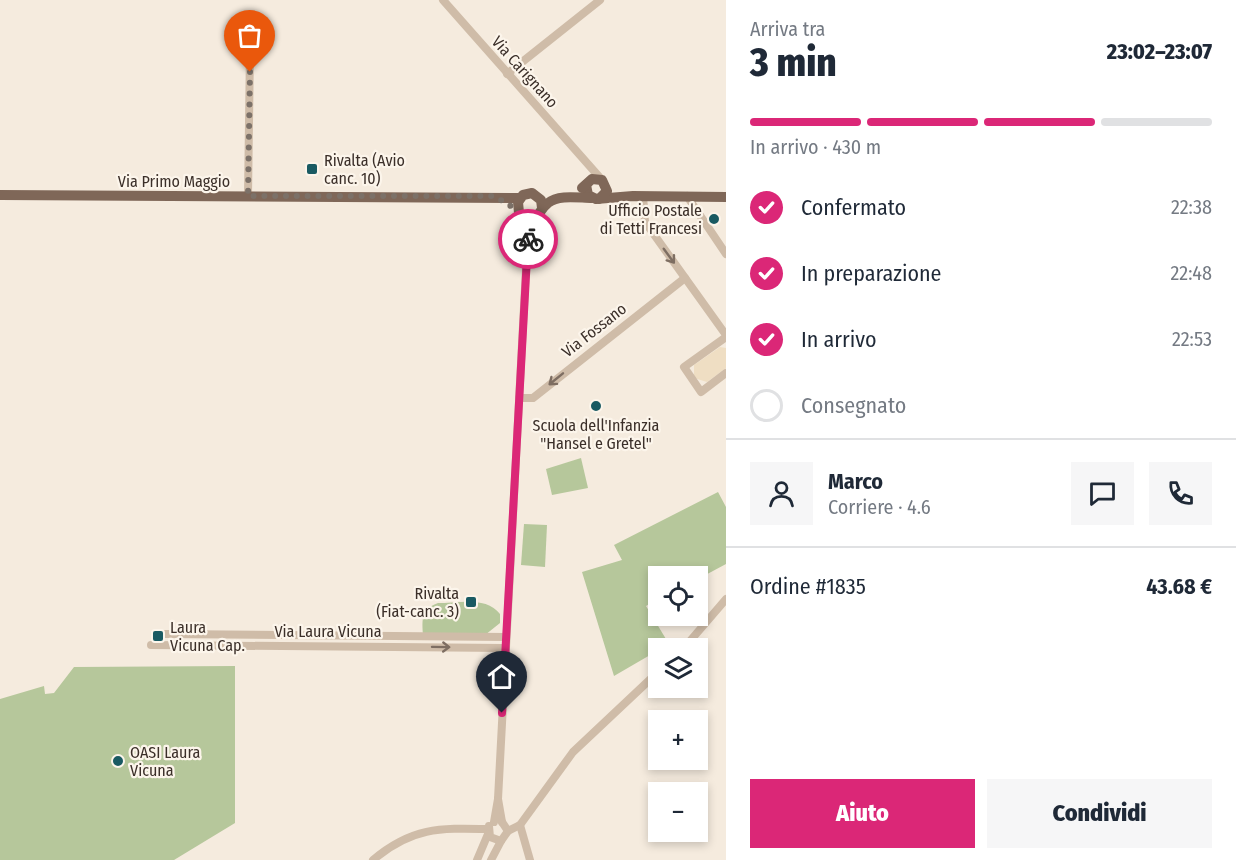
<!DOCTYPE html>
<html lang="it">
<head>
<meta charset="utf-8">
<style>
	:root { --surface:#fff; --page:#f6f6f7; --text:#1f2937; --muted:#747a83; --line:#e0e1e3; --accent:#db2777 }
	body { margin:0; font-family:"Fira Sans Condensed",sans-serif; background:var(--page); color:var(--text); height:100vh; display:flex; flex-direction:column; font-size:22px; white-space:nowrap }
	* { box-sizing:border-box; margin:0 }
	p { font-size:20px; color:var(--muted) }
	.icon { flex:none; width:33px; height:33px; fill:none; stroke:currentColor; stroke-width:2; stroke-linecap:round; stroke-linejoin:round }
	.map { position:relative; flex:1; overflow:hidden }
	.drawer { display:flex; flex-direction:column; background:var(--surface); width:510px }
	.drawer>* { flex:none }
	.fabs { position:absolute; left:648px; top:566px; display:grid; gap:12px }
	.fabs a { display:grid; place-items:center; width:60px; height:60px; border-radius:0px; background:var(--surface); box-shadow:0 3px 9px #0003; font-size:30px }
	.pin { position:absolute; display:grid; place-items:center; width:51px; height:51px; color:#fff; margin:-62px -26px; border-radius:50% 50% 50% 0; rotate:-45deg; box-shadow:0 0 6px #0007 }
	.pin .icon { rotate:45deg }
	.courier { position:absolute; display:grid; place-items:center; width:60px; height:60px; margin:-30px; border:4px solid #db2777; border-radius:50%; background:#fff; color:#222; box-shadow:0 2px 8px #0007 }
	.head em { font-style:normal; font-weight:800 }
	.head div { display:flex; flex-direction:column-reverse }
	.head { display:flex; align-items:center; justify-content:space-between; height:102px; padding:0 24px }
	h1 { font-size:39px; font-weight:800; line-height:45px }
	.bar { display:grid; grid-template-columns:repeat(4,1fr); gap:9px 6px; align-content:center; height:72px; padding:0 24px }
	.bar i { height:8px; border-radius:4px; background:var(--line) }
	.bar .selected { background:var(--accent) }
	.bar p { grid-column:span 4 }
	.line { display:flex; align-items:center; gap:15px; padding:0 24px; border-top:2px solid var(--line) }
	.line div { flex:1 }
	.round { display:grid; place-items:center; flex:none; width:63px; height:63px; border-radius:0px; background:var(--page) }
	ol { padding:0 24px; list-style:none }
	li { display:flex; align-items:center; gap:18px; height:66px }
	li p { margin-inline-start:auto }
	li .icon { padding:6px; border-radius:50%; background:var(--accent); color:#fff; stroke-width:4 }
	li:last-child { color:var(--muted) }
	li i { width:33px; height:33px; border:3px solid var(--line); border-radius:50% }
	.primary-button { display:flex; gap:12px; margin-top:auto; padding:12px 24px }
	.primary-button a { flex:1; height:69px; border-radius:0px; background:var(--accent); color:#fff; font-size:24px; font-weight:800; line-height:69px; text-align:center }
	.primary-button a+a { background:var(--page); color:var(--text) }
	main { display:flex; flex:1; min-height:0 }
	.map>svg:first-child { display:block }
	.green { fill:#b6c79b }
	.plaza { fill:#efdec3 }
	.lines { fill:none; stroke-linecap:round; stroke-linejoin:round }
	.minor { stroke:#cfbca8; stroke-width:8 }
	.major { stroke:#7f6758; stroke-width:10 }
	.oneway { stroke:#7e6e62 }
	.done { stroke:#7c7168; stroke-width:6; stroke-dasharray:0 10.8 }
	.route { stroke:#db2777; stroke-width:8 }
	.poi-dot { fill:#195a62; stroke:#fcf5eb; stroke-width:2 }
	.labels { text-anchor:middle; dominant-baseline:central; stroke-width:4.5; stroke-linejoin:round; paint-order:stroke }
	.street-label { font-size:16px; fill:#3b2f29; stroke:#fcf5eb }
	.poi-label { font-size:16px; fill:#3b2f29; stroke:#fcf5eb; text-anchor:start }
</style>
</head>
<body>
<main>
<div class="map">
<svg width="726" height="860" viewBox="0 0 726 860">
	<rect width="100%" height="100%" fill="#f5ebde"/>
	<g class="green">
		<polygon points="581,458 588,488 552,495 546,469"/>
		<polygon points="718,492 726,507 726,564 698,579 698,576 658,576 658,599 646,606 669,644 614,676 582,572 622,560 614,545"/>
		<polygon points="524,524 547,525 545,567 521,565"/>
		<path d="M438,603C457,603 487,596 500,614V623L485,635H423C422,619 421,609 438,603Z"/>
		<polygon points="235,666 235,823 174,860 0,860 0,699 44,686 45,694 54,693 74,667"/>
	</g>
	<polygon class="plaza" points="720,347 726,348 726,368 707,382 694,378 694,365"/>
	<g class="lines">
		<g class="minor">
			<polyline points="443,0 602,180"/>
			<polyline points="507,74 600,0"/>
			<polyline points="248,196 250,49"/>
			<polyline points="643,196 645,222 726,335"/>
			<polyline points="687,196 726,254"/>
			<polyline points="726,337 684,367 701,392 726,373"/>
			<polyline points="519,398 533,398 685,278"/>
			<polyline points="165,634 506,637"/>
			<polyline points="151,645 505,648"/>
			<polyline points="684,648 726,599"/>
			<polyline points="498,799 502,822"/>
			<polyline points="494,822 498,799 528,231 534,218"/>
			<polyline points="520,825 530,860"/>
			<polyline points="489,826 490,837 501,841 508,831 502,822"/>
			<polyline points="508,831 520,825 573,752 658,672"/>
			<path d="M373,860C412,827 440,828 488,829"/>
			<polyline points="477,860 488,834"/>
			<polyline points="491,860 501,841"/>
		</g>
		<g class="major">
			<polyline points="586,185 588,195 596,199 633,196 726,197"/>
			<polyline points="582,188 592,179 602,180 607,191 599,199"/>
			<polyline points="0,195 520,198"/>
			<path d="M542,208L541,200L532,193L523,195L518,202L519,213L530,219C540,217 540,209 548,203C559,194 579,198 592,198"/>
		</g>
	</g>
	<defs><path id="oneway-shaft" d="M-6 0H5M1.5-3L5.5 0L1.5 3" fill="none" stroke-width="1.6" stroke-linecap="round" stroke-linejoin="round" transform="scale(1.5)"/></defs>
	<g class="oneway">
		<use href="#oneway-shaft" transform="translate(669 256) rotate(54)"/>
		<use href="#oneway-shaft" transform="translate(556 379) rotate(141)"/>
		<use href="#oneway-shaft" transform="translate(441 647) rotate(1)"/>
	</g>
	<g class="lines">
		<path class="done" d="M250,72L248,196H492C512,205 529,215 528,239"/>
		<polyline class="route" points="502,713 528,239"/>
	</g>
	<g class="poi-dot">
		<rect x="306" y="163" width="12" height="12" rx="3"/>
		<circle cx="714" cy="219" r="6"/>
		<circle cx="596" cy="406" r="6"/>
		<rect x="465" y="596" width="12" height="12" rx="3"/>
		<rect x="152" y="630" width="12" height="12" rx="3"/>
		<circle cx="118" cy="761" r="6"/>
	</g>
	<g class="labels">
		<g class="street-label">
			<text transform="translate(525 72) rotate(48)">Via Carignano</text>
			<text x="174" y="181">Via Primo Maggio</text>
			<text transform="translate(594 330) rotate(-38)">Via Fossano</text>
			<text x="328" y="631">Via Laura Vicuna</text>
		</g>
		<g class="poi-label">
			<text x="324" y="160">Rivalta (Avio<tspan x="324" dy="18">canc. 10)</tspan></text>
			<text x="702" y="210" text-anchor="end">Ufficio Postale<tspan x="702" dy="18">di Tetti Francesi</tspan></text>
			<text x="596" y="425" text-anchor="middle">Scuola dell'Infanzia<tspan x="596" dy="18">"Hansel e Gretel"</tspan></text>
			<text x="459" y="593" text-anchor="end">Rivalta<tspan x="459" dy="18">(Fiat-canc. 3)</tspan></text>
			<text x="170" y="627">Laura<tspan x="170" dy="18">Vicuna Cap.</tspan></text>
			<text x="130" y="752">OASI Laura<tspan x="130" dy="18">Vicuna</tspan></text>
		</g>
	</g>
</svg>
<div class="fabs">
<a><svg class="icon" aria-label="locate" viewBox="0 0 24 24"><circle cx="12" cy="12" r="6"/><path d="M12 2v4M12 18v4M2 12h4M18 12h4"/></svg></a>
<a><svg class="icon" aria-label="layers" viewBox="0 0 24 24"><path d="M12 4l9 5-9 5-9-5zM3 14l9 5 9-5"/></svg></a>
<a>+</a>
<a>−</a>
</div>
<div class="pin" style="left:250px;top:72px;background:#ea580c"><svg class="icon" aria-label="bag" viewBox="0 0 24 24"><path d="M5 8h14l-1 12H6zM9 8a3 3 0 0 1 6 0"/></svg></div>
<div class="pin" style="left:502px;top:713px;background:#1f2937"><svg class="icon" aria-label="home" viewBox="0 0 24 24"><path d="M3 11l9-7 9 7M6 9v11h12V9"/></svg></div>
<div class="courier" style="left:528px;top:239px"><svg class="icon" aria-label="bike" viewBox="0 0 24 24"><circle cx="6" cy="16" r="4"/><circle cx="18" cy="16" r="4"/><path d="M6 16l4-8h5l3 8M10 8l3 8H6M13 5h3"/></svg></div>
</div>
<section class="drawer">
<div class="head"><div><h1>3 min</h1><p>Arriva tra</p></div><em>23:02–23:07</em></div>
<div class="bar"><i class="selected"></i><i class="selected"></i><i class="selected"></i><i></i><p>In arrivo · 430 m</p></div>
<ol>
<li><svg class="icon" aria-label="check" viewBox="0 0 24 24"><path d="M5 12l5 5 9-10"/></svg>Confermato<p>22:38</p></li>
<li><svg class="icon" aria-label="check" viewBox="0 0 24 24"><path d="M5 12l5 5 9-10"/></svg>In preparazione<p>22:48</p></li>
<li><svg class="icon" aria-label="check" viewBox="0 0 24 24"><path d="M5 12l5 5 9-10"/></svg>In arrivo<p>22:53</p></li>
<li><i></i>Consegnato</li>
</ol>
<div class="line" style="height:108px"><a class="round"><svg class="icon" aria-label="person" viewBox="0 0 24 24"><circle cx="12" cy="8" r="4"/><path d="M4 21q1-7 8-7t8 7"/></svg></a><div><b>Marco</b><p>Corriere · 4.6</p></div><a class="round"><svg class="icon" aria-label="chat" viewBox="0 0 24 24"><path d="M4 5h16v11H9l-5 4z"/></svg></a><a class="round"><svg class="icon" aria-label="phone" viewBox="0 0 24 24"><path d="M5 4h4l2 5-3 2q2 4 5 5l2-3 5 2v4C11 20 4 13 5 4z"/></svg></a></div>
<div class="line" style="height:78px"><div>Ordine #1835</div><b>43.68 €</b></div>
<div class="primary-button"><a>Aiuto</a><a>Condividi</a></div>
</section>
</main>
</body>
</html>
